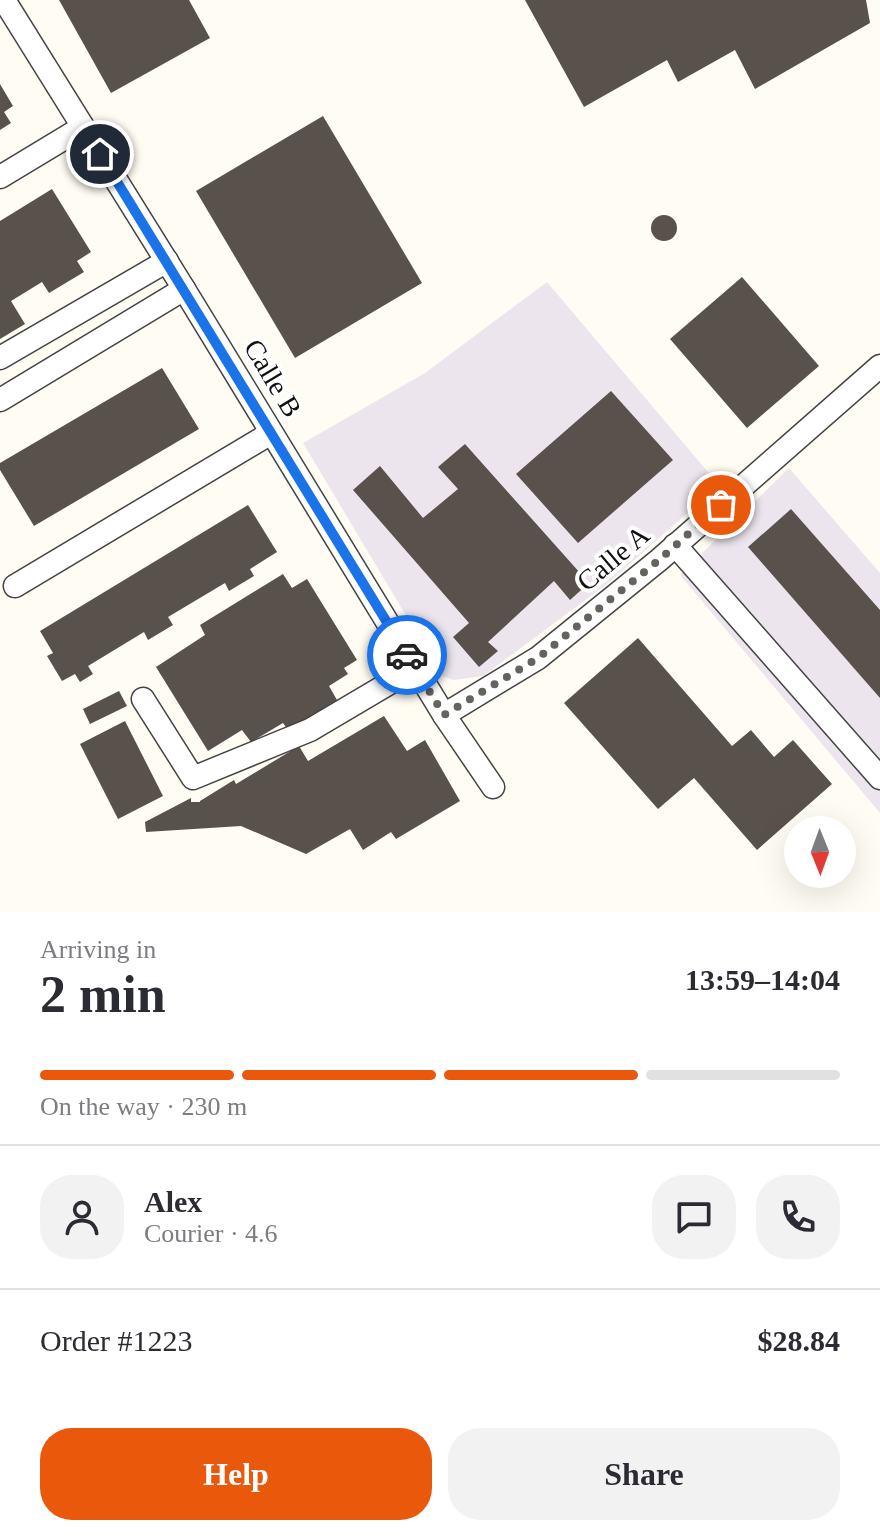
<!DOCTYPE html>
<html lang="en">
<head>
<meta charset="utf-8">
<style>
	:root { --surface:#fff; --page:#f2f2f3; --text:#2b2b33; --muted:#7c7c81; --line:#e1e1e2; --accent:#ea580c }
	body { margin:0; font-family:"Times New Roman",serif; background:var(--page); color:var(--text); height:100vh; display:flex; flex-direction:column; font-size:30px; white-space:nowrap }
	* { box-sizing:border-box; margin:0 }
	p { font-size:26px; color:var(--muted) }
	.icon { flex:none; width:44px; height:44px; fill:none; stroke:currentColor; stroke-width:2; stroke-linecap:round; stroke-linejoin:round }
	.map { position:relative; height:912px; overflow:hidden }
	.drawer { display:flex; flex-direction:column; background:var(--surface); flex:1 }
	.drawer>* { flex:none }
	.needle { width:52px; rotate:179deg }
	.tools { position:absolute; left:784px; top:816px; display:grid; gap:16px }
	.tools a { display:grid; place-items:center; width:72px; height:72px; border-radius:50%; background:var(--surface); box-shadow:0 8px 32px #0002; font-size:40px }
	.pin { position:absolute; display:grid; place-items:center; width:68px; height:68px; color:#fff; margin:-34px; border:4px solid #fff; border-radius:50%; box-shadow:0 2px 8px #0007 }
	.courier { position:absolute; display:grid; place-items:center; width:80px; height:80px; margin:-40px; border:6px solid #1a73e8; border-radius:50%; background:#fff; color:#222; box-shadow:0 2px 10px #0007 }
	.summary em { font-style:normal; font-weight:600 }
	.summary div { display:flex; flex-direction:column-reverse }
	.summary { display:flex; align-items:center; justify-content:space-between; height:136px; padding:0 40px }
	h1 { font-size:52px; font-weight:600; line-height:60px }
	.bar { display:grid; grid-template-columns:repeat(4,1fr); gap:12px 8px; align-content:center; height:96px; padding:0 40px }
	.bar i { height:10px; border-radius:6px; background:var(--line) }
	.bar .selected { background:var(--accent) }
	.bar p { grid-column:span 4 }
	.line { display:flex; align-items:center; gap:20px; padding:0 40px; border-top:2px solid var(--line) }
	.line div { flex:1 }
	.round { display:grid; place-items:center; flex:none; width:84px; height:84px; border-radius:32px; background:var(--page) }
	.button { display:flex; gap:16px; margin-top:auto; padding:16px 40px }
	.button a { flex:1; height:92px; border-radius:32px; background:var(--accent); color:#fff; font-size:32px; font-weight:600; line-height:92px; text-align:center }
	.button a+a { background:var(--page); color:var(--text) }
	.map>svg:first-child { display:block }
	.industrial { fill:#ede5ee }
	.building { fill:#59514c }
	.lines { fill:none; stroke-linecap:round; stroke-linejoin:round }
	.minor-casing { stroke:#434343; stroke-width:25 }
	.minor { stroke:#fff; stroke-width:22 }
	.done { stroke:#64635f; stroke-width:8; stroke-dasharray:0 14.4 }
	.route { stroke:#1a73e8; stroke-width:10 }
	.labels { text-anchor:middle; dominant-baseline:central; stroke-width:8; stroke-linejoin:round; paint-order:stroke }
	.street-label { font-size:28px; fill:#101010; stroke:#fff }
</style>
</head>
<body>
<div class="map">
<svg width="880" height="912" viewBox="0 0 880 912">
	<rect width="100%" height="100%" fill="#fffcf3"/>
	<g class="industrial">
		<polygon points="547,282 719,485 607,584 483,676 454,680 442,676 303,443 425,373"/>
		<polygon points="789,468 880,573 880,813 680,575"/>
	</g>
	<g class="building">
		<polygon points="59,0 189,0 210,38 111,93"/>
		<polygon points="525,0 866,0 870,23 755,89 735,50 678,82 667,60 584,107"/>
		<polygon points="0,84 13,106 4,112 11,123 0,130"/>
		<polygon points="323,116 422,283 295,358 196,191"/>
		<polygon points="52,189 91,252 77,261 84,272 49,293 42,282 11,301 25,324 0,339 0,221"/>
		<circle cx="664" cy="228" r="13"/>
		<polygon points="742,277 819,366 747,428 670,339"/>
		<polygon points="162,368 199,429 34,526 0,470 0,463"/>
		<polygon points="611,391 673,460 578,543 516,474"/>
		<polygon points="465,444 589,583 570,600 554,581 488,642 498,651 479,667 453,637 469,623 353,490 380,466 423,518 458,489 438,467"/>
		<polygon points="248,505 277,552 250,569 254,576 229,591 225,583 168,617 173,625 148,640 144,632 88,666 93,674 80,682 75,674 62,681 47,656 53,653 40,631"/>
		<polygon points="791,509 880,610 880,698 748,547"/>
		<polygon points="283,574 292,588 307,579 357,660 344,668 348,674 329,686 337,700 288,730 283,723 251,742 242,730 208,751 156,667 205,635 200,625"/>
		<polygon points="638,638 732,746 751,730 774,757 793,740 832,784 757,850 694,778 658,809 564,703"/>
		<polygon points="119,691 127,706 90,724 83,709"/>
		<polygon points="384,716 407,751 425,740 460,801 396,839 391,832 363,850 350,829 306,854 241,826 146,832 145,822 191,798 191,802 200,802 200,801 234,780 236,784 299,746 308,761"/>
		<polygon points="125,721 163,796 118,819 80,744"/>
	</g>
	<g class="lines">
		<g class="minor-casing">
			<g id="minor">
				<polyline points="4,0 184,289 444,715 493,787"/>
				<polyline points="0,177 83,127"/>
				<polyline points="0,358 167,261"/>
				<polyline points="0,400 184,289"/>
				<polyline points="675,545 880,778"/>
				<polyline points="15,586 271,433"/>
				<polyline points="143,699 193,778 310,730 415,668"/>
				<polyline points="444,715 538,658 659,560 880,366"/>
			</g>
		</g>
		<use href="#minor" class="minor"/>
	</g>
	<g class="lines">
		<polyline class="done" points="407,655 444,715 538,658 659,560 721,505"/>
		<polyline class="route" points="100,154 407,655"/>
	</g>
	<g class="labels">
		<g class="street-label">
			<text transform="translate(273 378) rotate(59)">Calle B</text>
			<text transform="translate(613 558) rotate(-40)">Calle A</text>
		</g>
	</g>
</svg>
<div class="tools">
<a><svg class="needle" viewBox="-14 -14 28 28"><path d="M0-13l5 13h-10z" fill="#e53935"/><path d="M0 13l5-13h-10z" fill="#7c7c81"/></svg></a>
</div>
<div class="pin" style="left:721px;top:505px;background:#ea580c"><svg class="icon" aria-label="bag" viewBox="0 0 24 24"><path d="M5 8h14l-1 12H6zM9 8a3 3 0 0 1 6 0"/></svg></div>
<div class="pin" style="left:100px;top:154px;background:#1f2937"><svg class="icon" aria-label="home" viewBox="0 0 24 24"><path d="M3 11l9-7 9 7M6 9v11h12V9"/></svg></div>
<div class="courier" style="left:407px;top:655px"><svg class="icon" aria-label="car" viewBox="0 0 24 24"><path d="M5 17H2v-5l4-1 3-4h7l3 4 3 1v5h-3M9 17h6M6 11h13"/><circle cx="7" cy="17" r="2"/><circle cx="17" cy="17" r="2"/></svg></div>
</div>
<section class="drawer">
<div class="summary"><div><h1>2 min</h1><p>Arriving in</p></div><em>13:59–14:04</em></div>
<div class="bar"><i class="selected"></i><i class="selected"></i><i class="selected"></i><i></i><p>On the way · 230 m</p></div>
<div class="line" style="height:144px"><a class="round"><svg class="icon" aria-label="person" viewBox="0 0 24 24"><circle cx="12" cy="8" r="4"/><path d="M4 21q1-7 8-7t8 7"/></svg></a><div><b>Alex</b><p>Courier · 4.6</p></div><a class="round"><svg class="icon" aria-label="chat" viewBox="0 0 24 24"><path d="M4 5h16v11H9l-5 4z"/></svg></a><a class="round"><svg class="icon" aria-label="phone" viewBox="0 0 24 24"><path d="M5 4h4l2 5-3 2q2 4 5 5l2-3 5 2v4C11 20 4 13 5 4z"/></svg></a></div>
<div class="line" style="height:104px"><div>Order #1223</div><b>$28.84</b></div>
<div class="button"><a>Help</a><a>Share</a></div>
</section>
</body>
</html>
